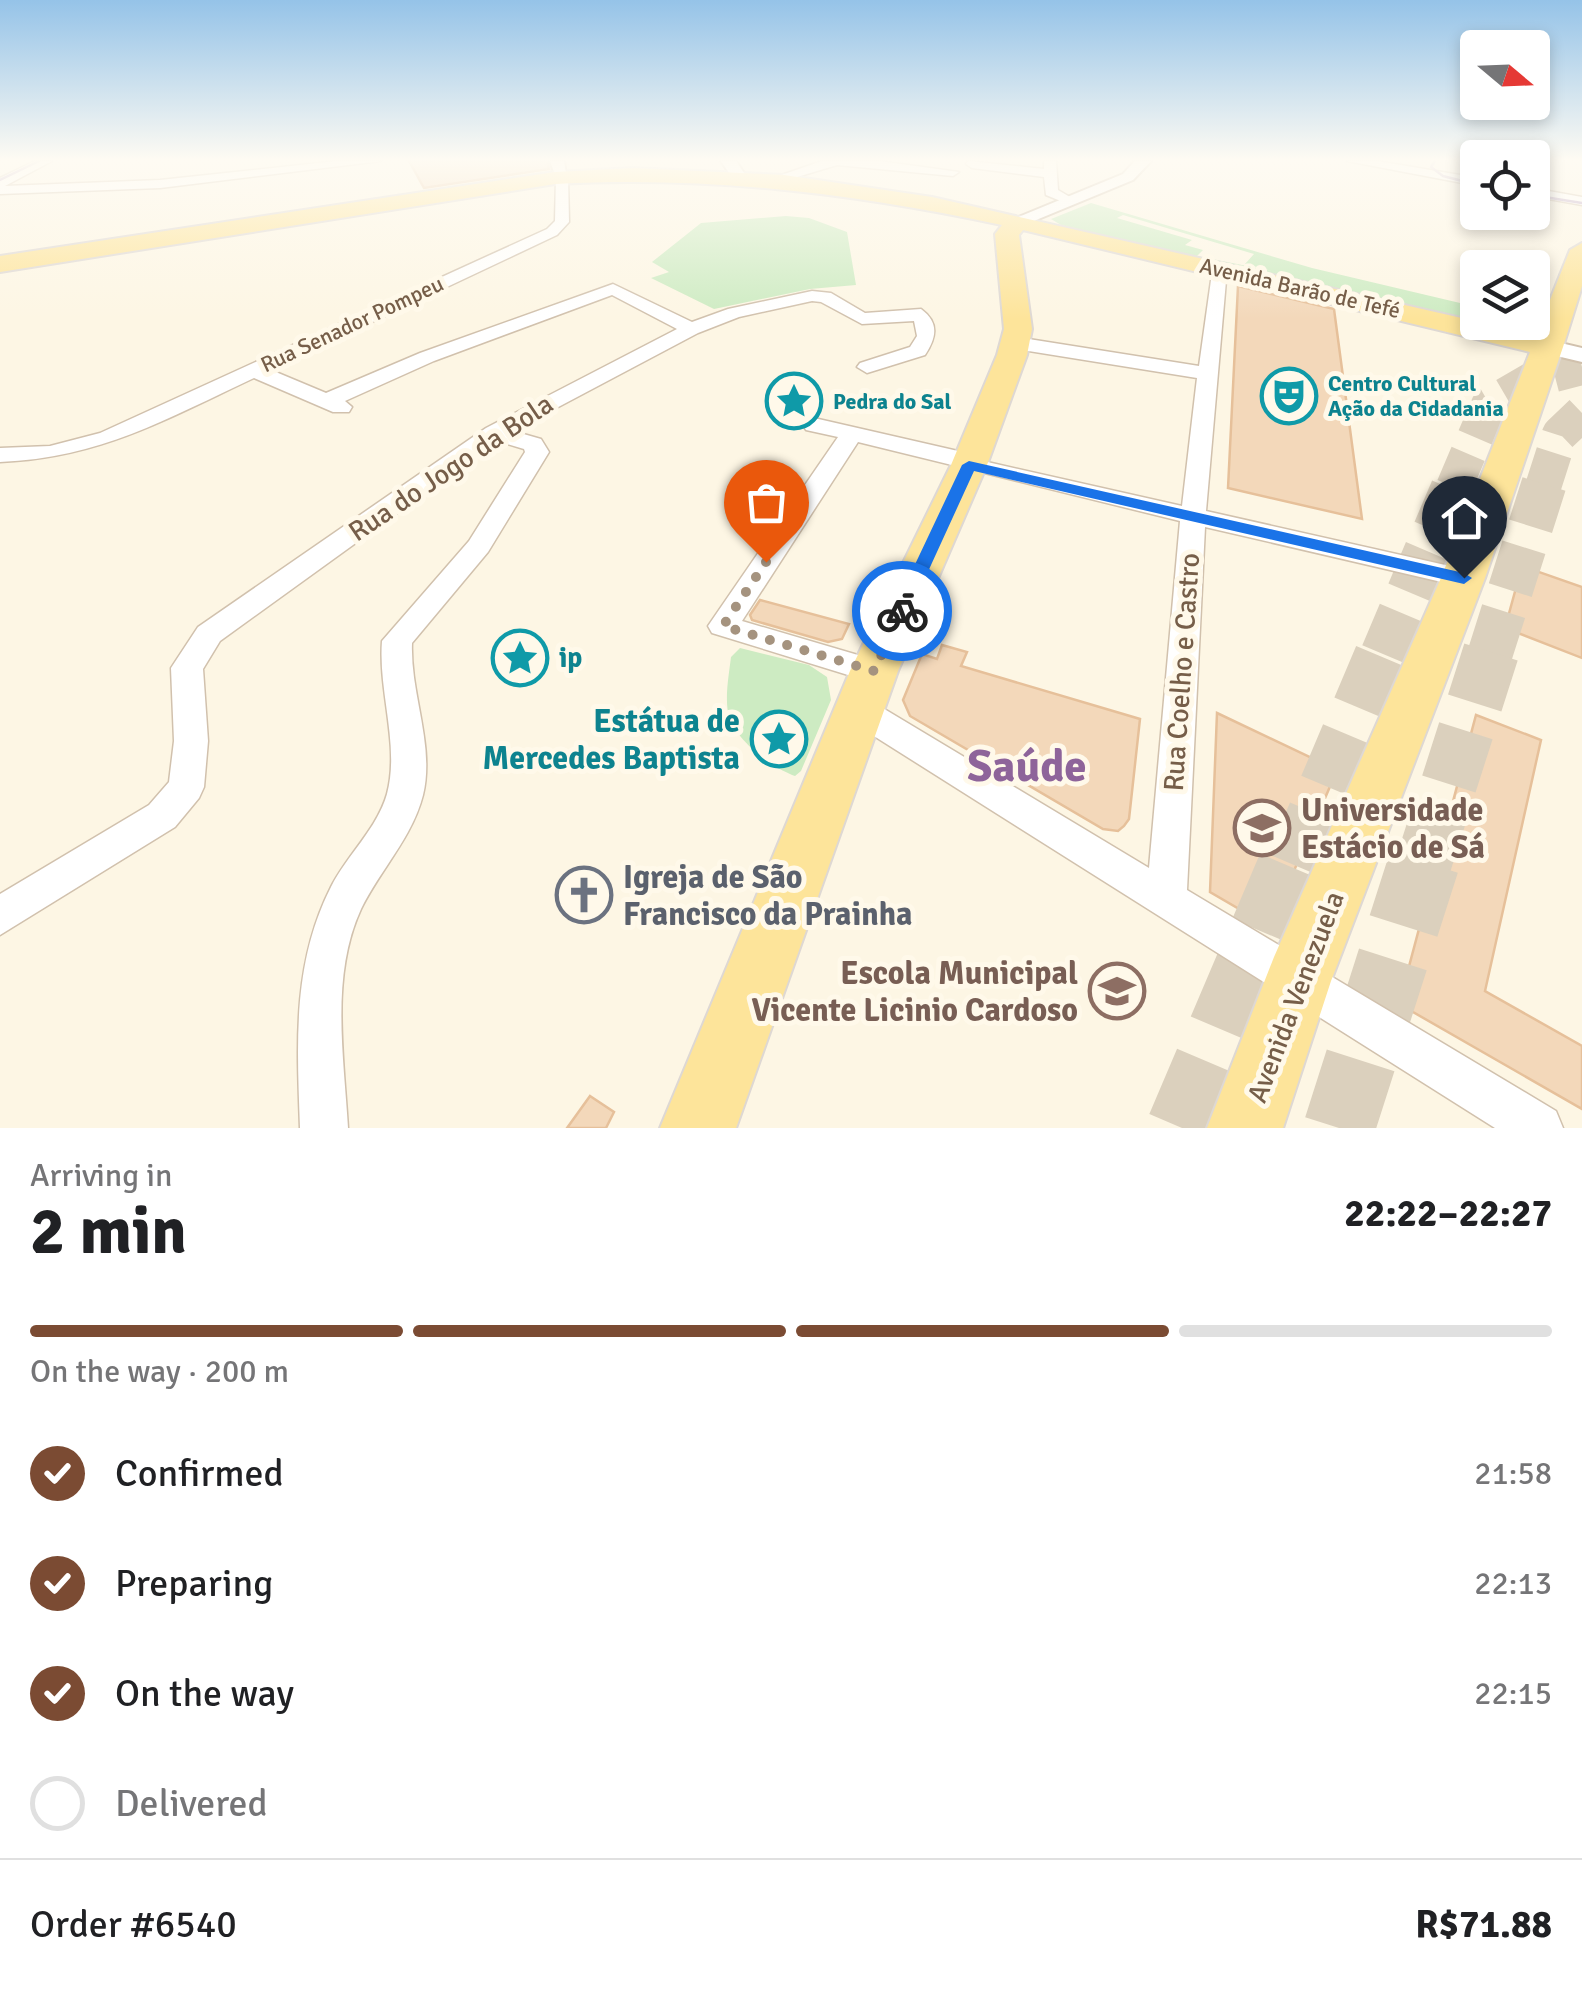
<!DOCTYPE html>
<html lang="en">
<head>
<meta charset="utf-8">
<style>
	:root { --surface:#fff; --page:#f2f2f2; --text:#202124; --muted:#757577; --line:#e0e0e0; --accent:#7b4b33 }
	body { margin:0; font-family:Signika,sans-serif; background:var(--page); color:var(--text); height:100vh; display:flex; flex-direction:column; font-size:38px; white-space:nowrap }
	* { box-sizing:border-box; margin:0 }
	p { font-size:32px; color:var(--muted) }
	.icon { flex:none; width:55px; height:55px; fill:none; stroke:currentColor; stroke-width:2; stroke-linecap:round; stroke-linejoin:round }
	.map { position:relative; height:1128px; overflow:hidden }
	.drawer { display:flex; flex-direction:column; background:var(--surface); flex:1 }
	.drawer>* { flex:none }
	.needle { width:65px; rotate:109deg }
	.buttons { position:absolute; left:1460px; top:30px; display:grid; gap:20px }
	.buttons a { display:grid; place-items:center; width:90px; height:90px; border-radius:10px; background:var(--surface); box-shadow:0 5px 15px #0003; font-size:50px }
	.pin { position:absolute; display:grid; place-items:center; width:85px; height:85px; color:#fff; margin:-102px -42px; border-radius:50% 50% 50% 0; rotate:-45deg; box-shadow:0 0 10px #0007 }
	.pin .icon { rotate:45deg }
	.courier { position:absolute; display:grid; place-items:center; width:100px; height:100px; margin:-50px; border:8px solid #1a73e8; border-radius:50%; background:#fff; color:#222; box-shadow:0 2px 12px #0007 }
	.summary em { font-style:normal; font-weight:700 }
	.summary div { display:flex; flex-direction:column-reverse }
	.summary { display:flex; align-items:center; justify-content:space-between; height:170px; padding:0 30px }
	h1 { font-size:65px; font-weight:700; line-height:75px }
	.bar { display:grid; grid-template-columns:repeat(4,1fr); gap:15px 10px; align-content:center; height:120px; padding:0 30px }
	.bar i { height:12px; border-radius:8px; background:var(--line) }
	.bar .selected { background:var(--accent) }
	.bar p { grid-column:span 4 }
	.line { display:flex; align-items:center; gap:25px; padding:0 30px; border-top:2px solid var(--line) }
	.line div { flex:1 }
	ol { padding:0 30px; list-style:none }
	li { display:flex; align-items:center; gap:30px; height:110px }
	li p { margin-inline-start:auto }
	li .icon { padding:10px; border-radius:50%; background:var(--accent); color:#fff; stroke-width:4 }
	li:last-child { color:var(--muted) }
	li i { width:55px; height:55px; border:5px solid var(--line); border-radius:50% }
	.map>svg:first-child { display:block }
	.green { fill:#cdebc2; fill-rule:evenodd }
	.building { fill:#f3d8ba; stroke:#e6c09a; stroke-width:2.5 }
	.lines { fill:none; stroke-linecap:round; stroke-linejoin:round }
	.trunk-tunnel-far3 { stroke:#dbd0bd; stroke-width:36; stroke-dasharray:36 18; stroke-linecap:butt }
	.trunk-tunnel-far2 { stroke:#dbd0bd; stroke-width:45; stroke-dasharray:45 22; stroke-linecap:butt }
	.trunk-tunnel-far1 { stroke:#dbd0bd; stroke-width:56; stroke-dasharray:56 29; stroke-linecap:butt }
	.trunk-tunnel { stroke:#dbd0bd; stroke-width:71; stroke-dasharray:71 35; stroke-linecap:butt }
	.minor-casing { stroke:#d1c1ad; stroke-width:3 }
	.tertiary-casing { stroke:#d1c1ad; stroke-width:4 }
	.primary-casing { stroke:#ded8d3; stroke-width:4 }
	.minor { fill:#fff; fill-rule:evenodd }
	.tertiary { fill:#fff; fill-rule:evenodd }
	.primary { fill:#fde49a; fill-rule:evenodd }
	.tram { stroke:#baa2c7; stroke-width:2.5 }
	.route { fill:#1a73e8 }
	.done { stroke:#a5937f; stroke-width:10; stroke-dasharray:0 18 }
	.labels { text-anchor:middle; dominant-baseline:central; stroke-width:10; stroke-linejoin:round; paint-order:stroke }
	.far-street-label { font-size:22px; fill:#765e49; stroke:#fff9ea }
	.far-culture-label { font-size:22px; font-weight:bold; fill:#0d838f; stroke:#fff9ea; text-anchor:start }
	.street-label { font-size:28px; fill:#765e49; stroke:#fff9ea }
	.culture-label { font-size:28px; font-weight:bold; fill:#0d838f; stroke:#fff9ea; text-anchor:start }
	.near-culture-label { font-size:32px; font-weight:bold; fill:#0d838f; stroke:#fff9ea; text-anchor:end }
	.near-education-label { font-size:32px; font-weight:bold; fill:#785e54; stroke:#fff9ea; text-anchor:start }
	.near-worship-label { font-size:32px; font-weight:bold; fill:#5b616d; stroke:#fff9ea; text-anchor:start }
	.near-district-label { font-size:45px; font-weight:bold; fill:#8e649a; stroke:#fff9ea }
</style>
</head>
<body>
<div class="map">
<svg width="1582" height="1128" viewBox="0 0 1582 1128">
	<rect width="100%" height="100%" fill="#fdf6e4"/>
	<g class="green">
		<path d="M1091,203L1312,268L1477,307L1478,322L1539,321L1529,333H1509L1061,225L1051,219ZM1123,215L1254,254L1245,264L1272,271L1197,256L1203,250L1185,245L1192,240L1117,218Z"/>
		<polygon points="786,216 809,218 847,232 856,285 810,289 714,309 651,278 669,272 652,262 701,223"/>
		<path d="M740,648L809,665L827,677L831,700L801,771L795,776C772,768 733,739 728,712C725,695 729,674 731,657Z"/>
	</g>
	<g class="building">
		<polygon points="409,161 547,161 549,169 424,188"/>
		<polygon points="1238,286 1334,309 1362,519 1228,488"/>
		<polygon points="1522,566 1582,587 1582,658 1505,628"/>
		<polygon points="760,600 849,624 842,639 828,642 752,620 750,615"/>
		<polygon points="942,645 967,652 961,666 1140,719 1129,819 1124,826 1118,831 1103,829 910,716 903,700 922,654 937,659"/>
		<polygon points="1217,713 1337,770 1270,927 1210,892"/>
		<polygon points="1476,715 1541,740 1485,991 1582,1046 1582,1109 1399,1004"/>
		<polygon points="590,1096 614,1112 606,1128 567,1128"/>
	</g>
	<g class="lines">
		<g class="trunk-tunnel-far3">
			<polyline points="1454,487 1489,405 1532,380 1582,367"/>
			<polyline points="1543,487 1560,434 1582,413"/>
		</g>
		<g class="trunk-tunnel-far2">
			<polyline points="1383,654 1455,484"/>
			<polyline points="1490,654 1544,484"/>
		</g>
		<g class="trunk-tunnel-far1">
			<polyline points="1294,865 1384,652"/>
			<polyline points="1423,865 1491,652"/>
		</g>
		<g class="trunk-tunnel">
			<polyline points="1182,1128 1295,862"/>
			<polyline points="1339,1128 1424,862"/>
		</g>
		<g class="minor-casing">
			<g id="minor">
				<polygon points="35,161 52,161 5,186 160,180 337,161 381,161 160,188 0,194 0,178"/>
				<polygon points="822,161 879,161 959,172 953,176 837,165 777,183 770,179"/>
				<polygon points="968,161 1044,169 1044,161 1056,161 1058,190 1075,200 1068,204 1046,195 1044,177 972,168 966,164"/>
				<polygon points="1347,161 1377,161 1478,178 1478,186"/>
				<path d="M562,173L568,177L569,222L557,235L271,370L326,393L420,353L613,284L692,322L728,309L812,291L831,293L865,313L921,309C940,323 936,338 925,355L867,373L857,367L860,363L910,347L917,336L914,321L862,324L821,302L812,301L739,317L698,333L513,431L541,439L549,452L488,552L412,643C410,694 435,745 423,795C412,838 380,870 361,909C330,976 344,1057 348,1128H300C297,1043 292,964 331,887C347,855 377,829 387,794C400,745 378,692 382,641L469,541L525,452L524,449L497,441L220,641L203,669L208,741L204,787L199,798L175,827L0,935V894L149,805L169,782L174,741L171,668L198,627L486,428L677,329L612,295L434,361L345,401L352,407L349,412H333L254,378C166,419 100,458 0,462V448L50,446L100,433L547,229L555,221L556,177Z"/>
				<polygon points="1532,188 1582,197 1582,205 1532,196"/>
				<polygon points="1213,266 1227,269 1206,511 1463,569 1473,572 1477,578 1473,584 1463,587 1205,527 1187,890 1556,1111 1563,1128 1495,1128 847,719 843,710 847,701 859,697 871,701 1149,868 1180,521 858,442 742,621 885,663 890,671 885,679 874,683 712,633 708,626 838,437 806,430 803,425 806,420 814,418 971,454 983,461 1182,506 1197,378 1016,349 1006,343 1016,337 1199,366"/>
			</g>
		</g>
		<g class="tertiary-casing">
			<g id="tertiary">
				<polygon points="550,161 564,161 567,180 557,180"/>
				<polygon points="721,161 736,161 746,176 733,179"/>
				<polygon points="1135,161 1151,161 1133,180 1024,225 1009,221 1123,174"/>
				<polygon points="1548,340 1582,348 1582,362 1540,352 1537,347"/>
			</g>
		</g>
		<g class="primary-casing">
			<path id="primary" d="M633,168L784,175L932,197L1536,335L1570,250L1582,243V286L1563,347L1485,578L1331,981L1283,1128H1207L1274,957L1441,578L1530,352L1023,230L1019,235L1032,329L1027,355L987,465L898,671L736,1128H660L850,671L951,465L997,355L1004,329L995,234L1002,225C851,193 710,176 555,184L0,272V256L555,172Z"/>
		</g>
		<use href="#minor" class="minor"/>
		<use href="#tertiary" class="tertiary"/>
		<use href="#primary" class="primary"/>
		<g class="tram">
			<polyline points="1435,161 1431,167 1443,176 1478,185"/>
			<polyline points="0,180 39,161"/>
			<polyline points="1532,195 1582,203"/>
		</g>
	</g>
	<linearGradient id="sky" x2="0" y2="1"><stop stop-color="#95c3e8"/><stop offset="0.5" stop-color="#fefbf3"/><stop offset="1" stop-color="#fefbf3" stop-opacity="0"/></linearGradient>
	<rect width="1582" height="319" fill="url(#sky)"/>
	<polygon class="route" points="969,461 1464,573 1472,578 1464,584 974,471 910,611 902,617 896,615 893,611 962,465"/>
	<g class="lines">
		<polyline class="done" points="766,562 723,626 874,671 902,611"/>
	</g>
	<defs>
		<g id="theatre-ring" transform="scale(2.875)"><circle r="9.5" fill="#fff9ea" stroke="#0f9aa8" stroke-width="1.5"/><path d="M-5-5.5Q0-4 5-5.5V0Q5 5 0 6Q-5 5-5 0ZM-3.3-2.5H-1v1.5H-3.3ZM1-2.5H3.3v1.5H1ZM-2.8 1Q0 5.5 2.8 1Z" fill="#0f9aa8"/></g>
		<g id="sight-ring" transform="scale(2.875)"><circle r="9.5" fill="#fff9ea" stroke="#0f9aa8" stroke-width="1.5"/><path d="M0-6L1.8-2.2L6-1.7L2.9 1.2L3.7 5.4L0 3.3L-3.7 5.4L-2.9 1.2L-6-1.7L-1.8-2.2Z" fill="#0f9aa8"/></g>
		<g id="university-ring" transform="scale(2.875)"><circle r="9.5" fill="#fff9ea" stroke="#8d6e63" stroke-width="1.5"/><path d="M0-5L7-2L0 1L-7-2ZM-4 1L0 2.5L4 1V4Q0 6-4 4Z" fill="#8d6e63"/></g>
		<g id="church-ring" transform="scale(2.875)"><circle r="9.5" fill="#fff9ea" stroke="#6b7280" stroke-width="1.5"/><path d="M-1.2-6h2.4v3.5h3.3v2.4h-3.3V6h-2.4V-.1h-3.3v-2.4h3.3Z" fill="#6b7280"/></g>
		<g id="school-ring" transform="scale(2.875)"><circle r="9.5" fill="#fff9ea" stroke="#8d6e63" stroke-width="1.5"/><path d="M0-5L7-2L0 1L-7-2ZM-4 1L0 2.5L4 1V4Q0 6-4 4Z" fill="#8d6e63"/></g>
	</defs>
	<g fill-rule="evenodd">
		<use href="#theatre-ring" x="1289" y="396"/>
		<use href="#sight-ring" x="794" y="401"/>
		<use href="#sight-ring" x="520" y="658"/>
		<use href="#sight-ring" x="779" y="739"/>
		<use href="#university-ring" x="1262" y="828"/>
		<use href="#church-ring" x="584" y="895"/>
		<use href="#school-ring" x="1117" y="991"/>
	</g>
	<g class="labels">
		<g class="far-street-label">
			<text transform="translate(1300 288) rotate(13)">Avenida Barão de Tefé</text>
			<text transform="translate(352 324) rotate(-25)">Rua Senador Pompeu</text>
		</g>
		<g class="far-culture-label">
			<text x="1328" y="383">Centro Cultural<tspan x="1328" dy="25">Ação da Cidadania</tspan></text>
			<text x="833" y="401">Pedra do Sal</text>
		</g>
		<g class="street-label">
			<text transform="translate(451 468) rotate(-34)">Rua do Jogo da Bola</text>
			<text transform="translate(1182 672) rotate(-86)">Rua Coelho e Castro</text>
			<text transform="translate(1296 997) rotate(-69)">Avenida Venezuela</text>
		</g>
		<g class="culture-label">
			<text x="559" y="658">ip</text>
		</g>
		<g class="near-culture-label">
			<text x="740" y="721">Estátua de<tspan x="740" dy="37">Mercedes Baptista</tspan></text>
		</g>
		<g class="near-education-label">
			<text x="1301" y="810">Universidade<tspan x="1301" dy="37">Estácio de Sá</tspan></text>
			<text x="1078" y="973" text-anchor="end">Escola Municipal<tspan x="1078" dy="37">Vicente Licinio Cardoso</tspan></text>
		</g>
		<g class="near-worship-label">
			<text x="623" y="877">Igreja de São<tspan x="623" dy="37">Francisco da Prainha</tspan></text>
		</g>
		<g class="near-district-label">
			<text x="1027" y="766">Saúde</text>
		</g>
	</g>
</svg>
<div class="buttons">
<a><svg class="needle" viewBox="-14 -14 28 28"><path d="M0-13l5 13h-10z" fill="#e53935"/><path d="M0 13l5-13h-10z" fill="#757577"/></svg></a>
<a><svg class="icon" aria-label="locate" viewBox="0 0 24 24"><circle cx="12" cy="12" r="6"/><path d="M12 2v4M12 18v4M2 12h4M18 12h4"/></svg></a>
<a><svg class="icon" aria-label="layers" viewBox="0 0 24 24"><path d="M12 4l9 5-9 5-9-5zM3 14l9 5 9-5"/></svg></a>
</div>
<div class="pin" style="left:766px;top:562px;background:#ea580c"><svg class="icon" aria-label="bag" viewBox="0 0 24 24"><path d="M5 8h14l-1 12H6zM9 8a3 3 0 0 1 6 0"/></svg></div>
<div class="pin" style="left:1464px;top:578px;background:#1f2937"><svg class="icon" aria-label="home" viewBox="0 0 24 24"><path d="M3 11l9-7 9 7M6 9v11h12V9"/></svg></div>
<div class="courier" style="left:902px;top:611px"><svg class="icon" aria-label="bike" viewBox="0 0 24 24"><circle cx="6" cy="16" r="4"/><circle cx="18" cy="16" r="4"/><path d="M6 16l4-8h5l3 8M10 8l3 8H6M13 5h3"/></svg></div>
</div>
<section class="drawer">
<div class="summary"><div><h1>2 min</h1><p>Arriving in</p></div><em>22:22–22:27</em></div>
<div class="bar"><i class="selected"></i><i class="selected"></i><i class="selected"></i><i></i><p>On the way · 200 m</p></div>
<ol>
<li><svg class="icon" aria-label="check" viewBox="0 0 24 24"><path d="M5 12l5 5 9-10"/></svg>Confirmed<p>21:58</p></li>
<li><svg class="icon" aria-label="check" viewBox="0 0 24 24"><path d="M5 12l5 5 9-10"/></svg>Preparing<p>22:13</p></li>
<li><svg class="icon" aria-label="check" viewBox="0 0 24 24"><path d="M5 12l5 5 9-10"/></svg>On the way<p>22:15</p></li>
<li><i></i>Delivered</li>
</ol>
<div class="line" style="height:130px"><div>Order #6540</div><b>R$71.88</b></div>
</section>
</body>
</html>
